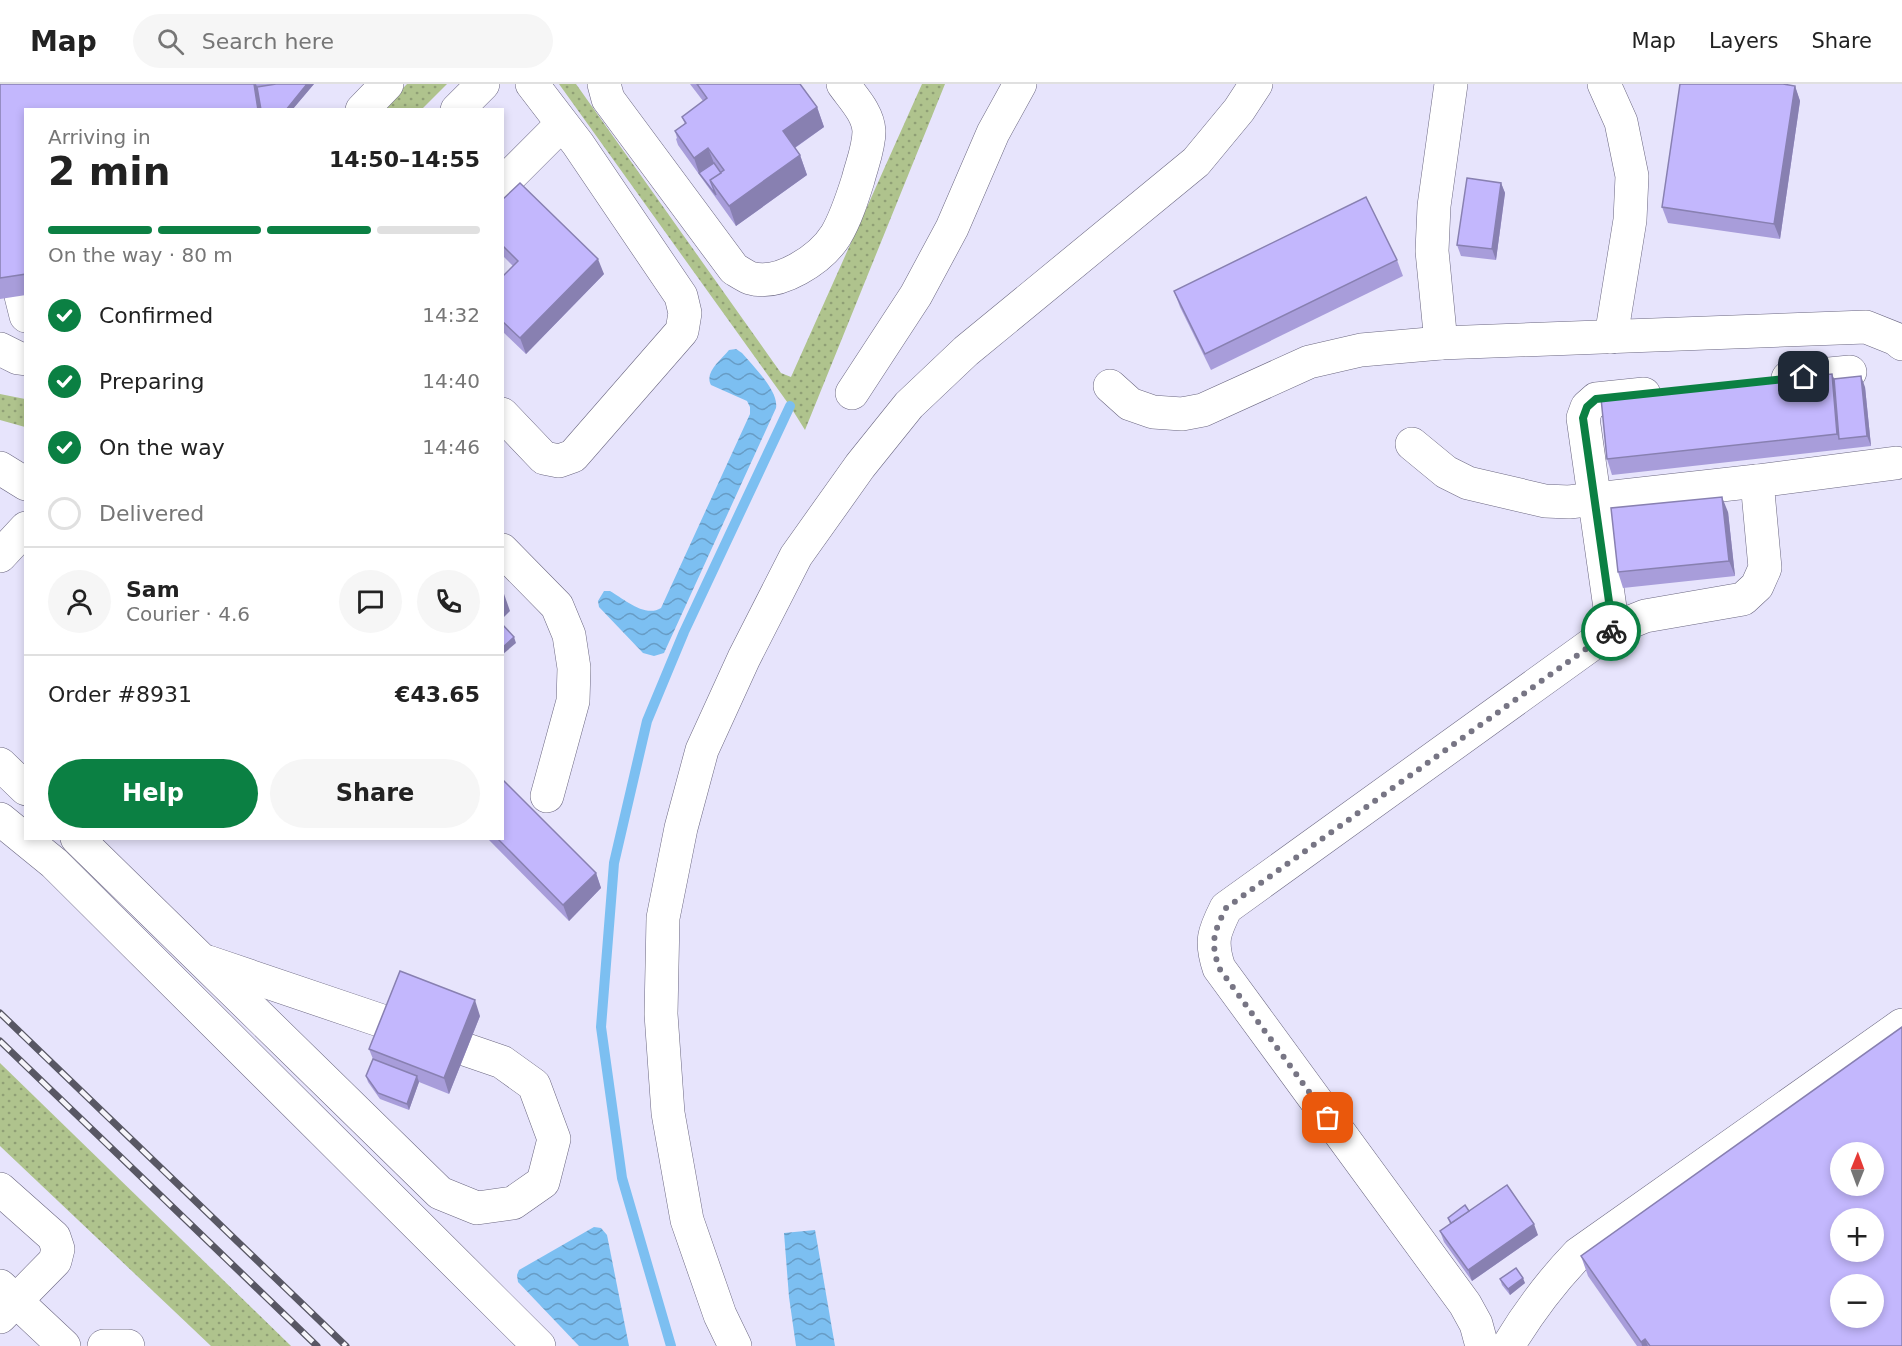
<!DOCTYPE html>
<html lang="en">
<head>
<meta charset="utf-8">
<style>
	:root { --surface:#fff; --page:#f6f6f6; --text:#222; --muted:#767676; --line:#e0e0e0; --accent:#0b8043 }
	body { margin:0; font-family:"DejaVu Sans",sans-serif; background:var(--page); color:var(--text); height:100vh; display:flex; flex-direction:column; font-size:22px; white-space:nowrap }
	* { box-sizing:border-box; margin:0 }
	p { font-size:20px; color:var(--muted) }
	.icon { flex:none; width:33px; height:33px; fill:none; stroke:currentColor; stroke-width:2; stroke-linecap:round; stroke-linejoin:round }
	.map { position:relative; flex:1; overflow:hidden }
	.sheet { position:absolute; left:24px; top:24px; width:480px; height:732px; display:flex; flex-direction:column; background:var(--surface); border-radius:0px; box-shadow:0 3px 9px #0003 }
	.sheet>* { flex:none }
	.needle { width:39px; rotate:1deg }
	.fabs { position:absolute; left:1830px; top:1058px; display:grid; gap:12px }
	.fabs a { display:grid; place-items:center; width:54px; height:54px; border-radius:50%; background:var(--surface); box-shadow:0 3px 9px #0003; font-size:30px }
	.pin { position:absolute; display:grid; place-items:center; width:51px; height:51px; color:#fff; margin:-26px; border-radius:12px; box-shadow:0 3px 9px #0006 }
	.courier { position:absolute; display:grid; place-items:center; width:60px; height:60px; margin:-30px; border:4px solid #0b8043; border-radius:50%; background:#fff; color:#222; box-shadow:0 2px 8px #0007 }
	.headline em { font-style:normal; font-weight:800 }
	.headline div { display:flex; flex-direction:column-reverse }
	.headline { display:flex; align-items:center; justify-content:space-between; height:102px; padding:0 24px }
	h1 { font-size:39px; font-weight:800; line-height:45px }
	.bar { display:grid; grid-template-columns:repeat(4,1fr); gap:9px 6px; align-content:center; height:72px; padding:0 24px }
	.bar i { height:8px; border-radius:4px; background:var(--line) }
	.bar .current { background:var(--accent) }
	.bar p { grid-column:span 4 }
	.line { display:flex; align-items:center; gap:15px; padding:0 24px; border-top:2px solid var(--line) }
	.line div { flex:1 }
	.round { display:grid; place-items:center; flex:none; width:63px; height:63px; border-radius:32px; background:var(--page) }
	ol { padding:0 24px; list-style:none }
	li { display:flex; align-items:center; gap:18px; height:66px }
	li p { margin-inline-start:auto }
	li .icon { padding:6px; border-radius:50%; background:var(--accent); color:#fff; stroke-width:4 }
	li:last-child { color:var(--muted) }
	li i { width:33px; height:33px; border:3px solid var(--line); border-radius:50% }
	.action { display:flex; gap:12px; margin-top:auto; padding:12px 24px }
	.action a { flex:1; height:69px; border-radius:36px; background:var(--accent); color:#fff; font-size:24px; font-weight:800; line-height:69px; text-align:center }
	.action a+a { background:var(--page); color:var(--text) }
	header { display:flex; align-items:center; gap:36px; box-sizing:border-box; height:84px; padding:0 30px; background:var(--surface); border-bottom:2px solid var(--line) }
	header strong { font-size:28px }
	nav { display:flex; gap:33px; margin-inline-start:auto; font-size:21px }
	.search { width:420px; height:54px; background:var(--page); display:flex; align-items:center; gap:15px; box-sizing:border-box; padding:0 21px; border-radius:33px; color:var(--muted); font-size:22px }
	.map>svg:first-child { display:block }
	.grass { fill:url(#grass-dots) }
	.water { fill:url(#water-waves) }
	.lines { fill:none; stroke-linecap:round; stroke-linejoin:round }
	.stream { stroke:#7cbff1; stroke-width:10 }
	.minor-casing { stroke:#6b6781; stroke-width:34 }
	.minor { stroke:#fff; stroke-width:33 }
	.rail-casing { stroke:#585764; stroke-width:7 }
	.rail { stroke:#f5f4fa; stroke-width:4.5; stroke-dasharray:14; stroke-linecap:butt }
	.wall { fill:#a89dda }
	.shaded-wall { fill:#8880b1 }
	.building { fill:#c3b7fd; stroke:#8880b1; stroke-width:1.5; fill-rule:evenodd }
	.done { stroke:#777584; stroke-width:6; stroke-dasharray:0 10.8 }
	.route { stroke:#0b8043; stroke-width:8 }
</style>
</head>
<body>
<header>
<strong>Map</strong>
<div class="search"><svg class="icon" aria-label="search" viewBox="0 0 24 24"><circle cx="10" cy="10" r="6"/><path d="M15 15l6 6"/></svg>Search here</div>
<nav><a>Map</a><a>Layers</a><a>Share</a></nav>
</header>
<div class="map">
<svg width="1902" height="1262" viewBox="0 0 1902 1262">
	<defs>
		<pattern id="grass-dots" width="8" height="8" patternUnits="userSpaceOnUse" patternTransform="scale(1.5)"><rect width="8" height="8" fill="#afc38d"/><path d="M2 2h.1M6 6h.1" fill="none" stroke="#8f9f75" stroke-width="1.8" stroke-linecap="round"/></pattern>
		<pattern id="water-waves" width="16" height="10" patternUnits="userSpaceOnUse" patternTransform="scale(1.5)"><rect width="16" height="10" fill="#7cbff1"/><path d="M0 5q4-4 8 0t8 0" fill="none" stroke="#679cc5"/></pattern>
	</defs>
	<rect width="100%" height="100%" fill="#e7e4fc"/>
	<g class="grass">
		<polygon points="407,0 447,0 422,25 382,26"/>
		<polygon points="559,0 576,0 781,289 791,293 922,0 945,0 805,346 790,322"/>
		<polygon points="0,310 25,315 25,343 0,336"/>
		<polygon points="0,979 291,1262 211,1262 0,1062"/>
	</g>
	<g class="water">
		<path d="M736,265L742,269C753,282 779,307 776,324L664,569L654,572L643,569L599,523L598,517L604,507H610C624,515 645,534 661,524L750,330V323L747,317L711,301C704,288 721,276 729,266Z"/>
		<polygon points="594,1143 601,1144 607,1151 629,1262 579,1262 518,1198 517,1191 519,1186"/>
		<polygon points="815,1146 835,1262 796,1262 789,1213 784,1149"/>
	</g>
	<g class="lines">
		<polyline class="stream" points="671,1262 622,1094 601,943 614,779 647,637 684,548 790,322"/>
		<g class="minor-casing">
			<g id="minor">
				<path d="M604,0L608,15L734,185C739,188 745,192 750,194C779,203 821,175 836,151C846,134 852,115 858,96C862,80 869,64 869,47C868,29 853,14 843,0"/>
				<polyline points="1604,0 1621,38 1632,92 1630,136 1611,253"/>
				<polyline points="362,26 387,0"/>
				<polyline points="457,26 483,0"/>
				<polyline points="502,100 562,40"/>
				<polyline points="21,212 26,232"/>
				<polyline points="1441,259 1432,167 1434,122 1451,0"/>
				<polyline points="0,265 18,274 26,275"/>
				<polyline points="1788,294 1850,288"/>
				<polyline points="1110,302 1130,320 1153,328 1182,330 1203,326 1309,278 1361,266 1441,259 1866,243 1896,255 1902,260"/>
				<polyline points="852,309 916,211 952,144 993,49 1020,0"/>
				<polyline points="502,330 544,374 559,377 573,372 682,247 685,229 681,212 578,60 532,0"/>
				<path d="M1412,360L1446,388L1468,399L1545,417L1569,418L1757,397L1765,484L1757,502L1743,515L1645,532L1613,545L1226,824C1214,848 1210,857 1219,884L1465,1220L1476,1240L1482,1262"/>
				<polyline points="0,384 26,400"/>
				<polyline points="1757,397 1896,379"/>
				<polyline points="502,466 557,522 569,551 574,584 573,617 547,712"/>
				<polyline points="0,472 26,444"/>
				<polyline points="1613,545 1583,334 1587,323 1596,315 1644,310"/>
				<polyline points="0,680 26,705"/>
				<polyline points="0,735 54,779 539,1262"/>
				<polyline points="77,754 440,1109 477,1124 513,1119 543,1098 554,1055 534,1001 502,978 467,966"/>
				<polyline points="208,878 391,940"/>
				<polyline points="0,1105 54,1153 58,1165 55,1177 0,1233"/>
				<polyline points="0,1202 64,1262"/>
				<polyline points="104,1262 128,1262"/>
				<polyline points="735,1262 720,1231 687,1136 668,1029 661,930 663,834 681,744 702,666 744,574 796,472 860,382 909,321 966,267 1196,78 1239,26 1256,0"/>
				<path d="M1508,1262C1528,1229 1551,1198 1578,1170L1902,941"/>
			</g>
		</g>
		<use href="#minor" class="minor"/>
		<g class="rail-casing">
			<g id="rail">
				<polyline points="0,929 346,1262"/>
				<polyline points="0,957 317,1262"/>
			</g>
		</g>
		<use href="#rail" class="rail"/>
	</g>
	<g class="wall">
		<polygon points="0,0 314,0 292,26 26,26 26,211 0,215"/>
		<polygon points="690,0 800,0 817,23 824,43 795,64 800,71 807,91 736,142 678,61 676,55 677,54 675,47 685,40 682,33 703,17"/>
		<polygon points="1795,2 1800,17 1780,155 1668,139 1662,123"/>
		<polygon points="1501,99 1505,109 1496,176 1461,172 1457,161"/>
		<polygon points="502,116 604,190 526,270 502,247 502,193 513,182 502,171"/>
		<polygon points="1397,176 1403,192 1211,286 1180,223 1174,207"/>
		<polygon points="1832,290 1834,295 1865,303 1871,362 1612,391 1607,375"/>
		<polygon points="1728,428 1735,492 1623,504 1618,488"/>
		<polygon points="487,754 502,754 596,789 601,804 569,837"/>
		<polygon points="480,932 449,1010 419,998 409,1026 380,1015 368,998 366,992 373,975 369,965"/>
		<polygon points="1469,1127 1538,1151 1472,1197 1444,1158 1440,1147 1450,1140 1448,1134"/>
		<polygon points="1581,1172 1902,1262 1637,1262 1588,1192"/>
		<polygon points="1500,1195 1525,1199 1510,1211 1502,1201"/>
	</g>
	<g class="shaded-wall">
		<polygon points="254,0 256,0 259,9 262,26 258,26"/>
		<polygon points="307,0 314,0 292,26 286,26"/>
		<polygon points="1795,2 1800,17 1780,155 1774,140"/>
		<polygon points="817,23 824,43 790,67 783,47"/>
		<polygon points="708,64 716,84 699,89 694,74"/>
		<polygon points="800,71 807,91 736,142 729,122"/>
		<polygon points="1501,99 1505,109 1496,176 1492,165"/>
		<polygon points="598,175 604,190 526,270 520,254"/>
		<polygon points="1832,290 1838,305 1839,355 1837,350"/>
		<polygon points="1861,292 1865,303 1871,362 1867,352"/>
		<polygon points="1722,413 1728,428 1735,492 1729,477"/>
		<polygon points="503,507 510,527 502,535 502,508"/>
		<polygon points="514,553 516,559 502,571 502,564"/>
		<polygon points="596,789 601,804 569,837 563,821"/>
		<polygon points="475,916 480,932 449,1010 444,994"/>
		<polygon points="417,992 419,998 409,1026 407,1020"/>
		<polygon points="1534,1140 1538,1151 1472,1197 1468,1186"/>
		<polygon points="1523,1194 1525,1199 1510,1211 1508,1205"/>
		<polygon points="1645,1255 1648,1262 1642,1262 1641,1258"/>
	</g>
	<g class="building">
		<polygon points="0,0 254,0 258,26 26,26 26,190 0,194"/>
		<polygon points="276,0 307,0 286,26 261,26 257,3"/>
		<polygon points="697,0 800,0 817,23 783,47 800,71 729,122 710,96 724,86 708,64 694,74 675,47 686,39 682,33 707,14"/>
		<polygon points="1680,0 1783,0 1795,2 1774,140 1662,123"/>
		<polygon points="714,79 721,89 710,96 716,111 699,89"/>
		<polygon points="1467,94 1501,99 1492,165 1457,161"/>
		<polygon points="520,99 598,175 520,254 502,237 502,193 518,177 502,161 502,116"/>
		<polygon points="1366,113 1397,176 1205,270 1174,207"/>
		<polygon points="1832,290 1837,350 1607,375 1601,314"/>
		<polygon points="1861,292 1867,352 1839,355 1834,295"/>
		<polygon points="1722,413 1729,477 1618,488 1611,424"/>
		<polygon points="502,540 514,553 502,564"/>
		<polygon points="502,695 596,789 563,821 497,754 502,754"/>
		<polygon points="400,887 475,916 444,994 369,965"/>
		<path d="M1902,943V1262H1650L1645,1255L1641,1258L1581,1172ZM1840,1068H1874V1101H1840ZM1840,1134H1874V1167H1840ZM1840,1200H1874V1233H1840Z"/>
		<polygon points="373,975 417,992 407,1020 378,1009 366,992"/>
		<polygon points="1507,1101 1534,1140 1468,1186 1440,1147"/>
		<polygon points="1465,1121 1469,1127 1451,1139 1448,1134"/>
		<polygon points="1516,1184 1523,1194 1508,1205 1500,1195"/>
	</g>
	<g class="lines">
		<path class="done" d="M1328,1034L1219,884C1210,857 1214,848 1226,824L1611,547"/>
		<polyline class="route" points="1611,547 1613,546 1583,334 1587,323 1596,315 1804,293"/>
	</g>
</svg>
<div class="fabs">
<a><svg class="needle" viewBox="-14 -14 28 28"><path d="M0-13l5 13h-10z" fill="#e53935"/><path d="M0 13l5-13h-10z" fill="#767676"/></svg></a>
<a>+</a>
<a>−</a>
</div>
<div class="pin" style="left:1328px;top:1034px;background:#ea580c"><svg class="icon" aria-label="bag" viewBox="0 0 24 24"><path d="M5 8h14l-1 12H6zM9 8a3 3 0 0 1 6 0"/></svg></div>
<div class="pin" style="left:1804px;top:293px;background:#1f2937"><svg class="icon" aria-label="home" viewBox="0 0 24 24"><path d="M3 11l9-7 9 7M6 9v11h12V9"/></svg></div>
<div class="courier" style="left:1611px;top:547px"><svg class="icon" aria-label="bike" viewBox="0 0 24 24"><circle cx="6" cy="16" r="4"/><circle cx="18" cy="16" r="4"/><path d="M6 16l4-8h5l3 8M10 8l3 8H6M13 5h3"/></svg></div>
<section class="sheet">
<div class="headline"><div><h1>2 min</h1><p>Arriving in</p></div><em>14:50–14:55</em></div>
<div class="bar"><i class="current"></i><i class="current"></i><i class="current"></i><i></i><p>On the way · 80 m</p></div>
<ol>
<li><svg class="icon" aria-label="check" viewBox="0 0 24 24"><path d="M5 12l5 5 9-10"/></svg>Confirmed<p>14:32</p></li>
<li><svg class="icon" aria-label="check" viewBox="0 0 24 24"><path d="M5 12l5 5 9-10"/></svg>Preparing<p>14:40</p></li>
<li><svg class="icon" aria-label="check" viewBox="0 0 24 24"><path d="M5 12l5 5 9-10"/></svg>On the way<p>14:46</p></li>
<li><i></i>Delivered</li>
</ol>
<div class="line" style="height:108px"><a class="round"><svg class="icon" aria-label="person" viewBox="0 0 24 24"><circle cx="12" cy="8" r="4"/><path d="M4 21q1-7 8-7t8 7"/></svg></a><div><b>Sam</b><p>Courier · 4.6</p></div><a class="round"><svg class="icon" aria-label="chat" viewBox="0 0 24 24"><path d="M4 5h16v11H9l-5 4z"/></svg></a><a class="round"><svg class="icon" aria-label="phone" viewBox="0 0 24 24"><path d="M5 4h4l2 5-3 2q2 4 5 5l2-3 5 2v4C11 20 4 13 5 4z"/></svg></a></div>
<div class="line" style="height:78px"><div>Order #8931</div><b>€43.65</b></div>
<div class="action"><a>Help</a><a>Share</a></div>
</section>
</div>
</body>
</html>
